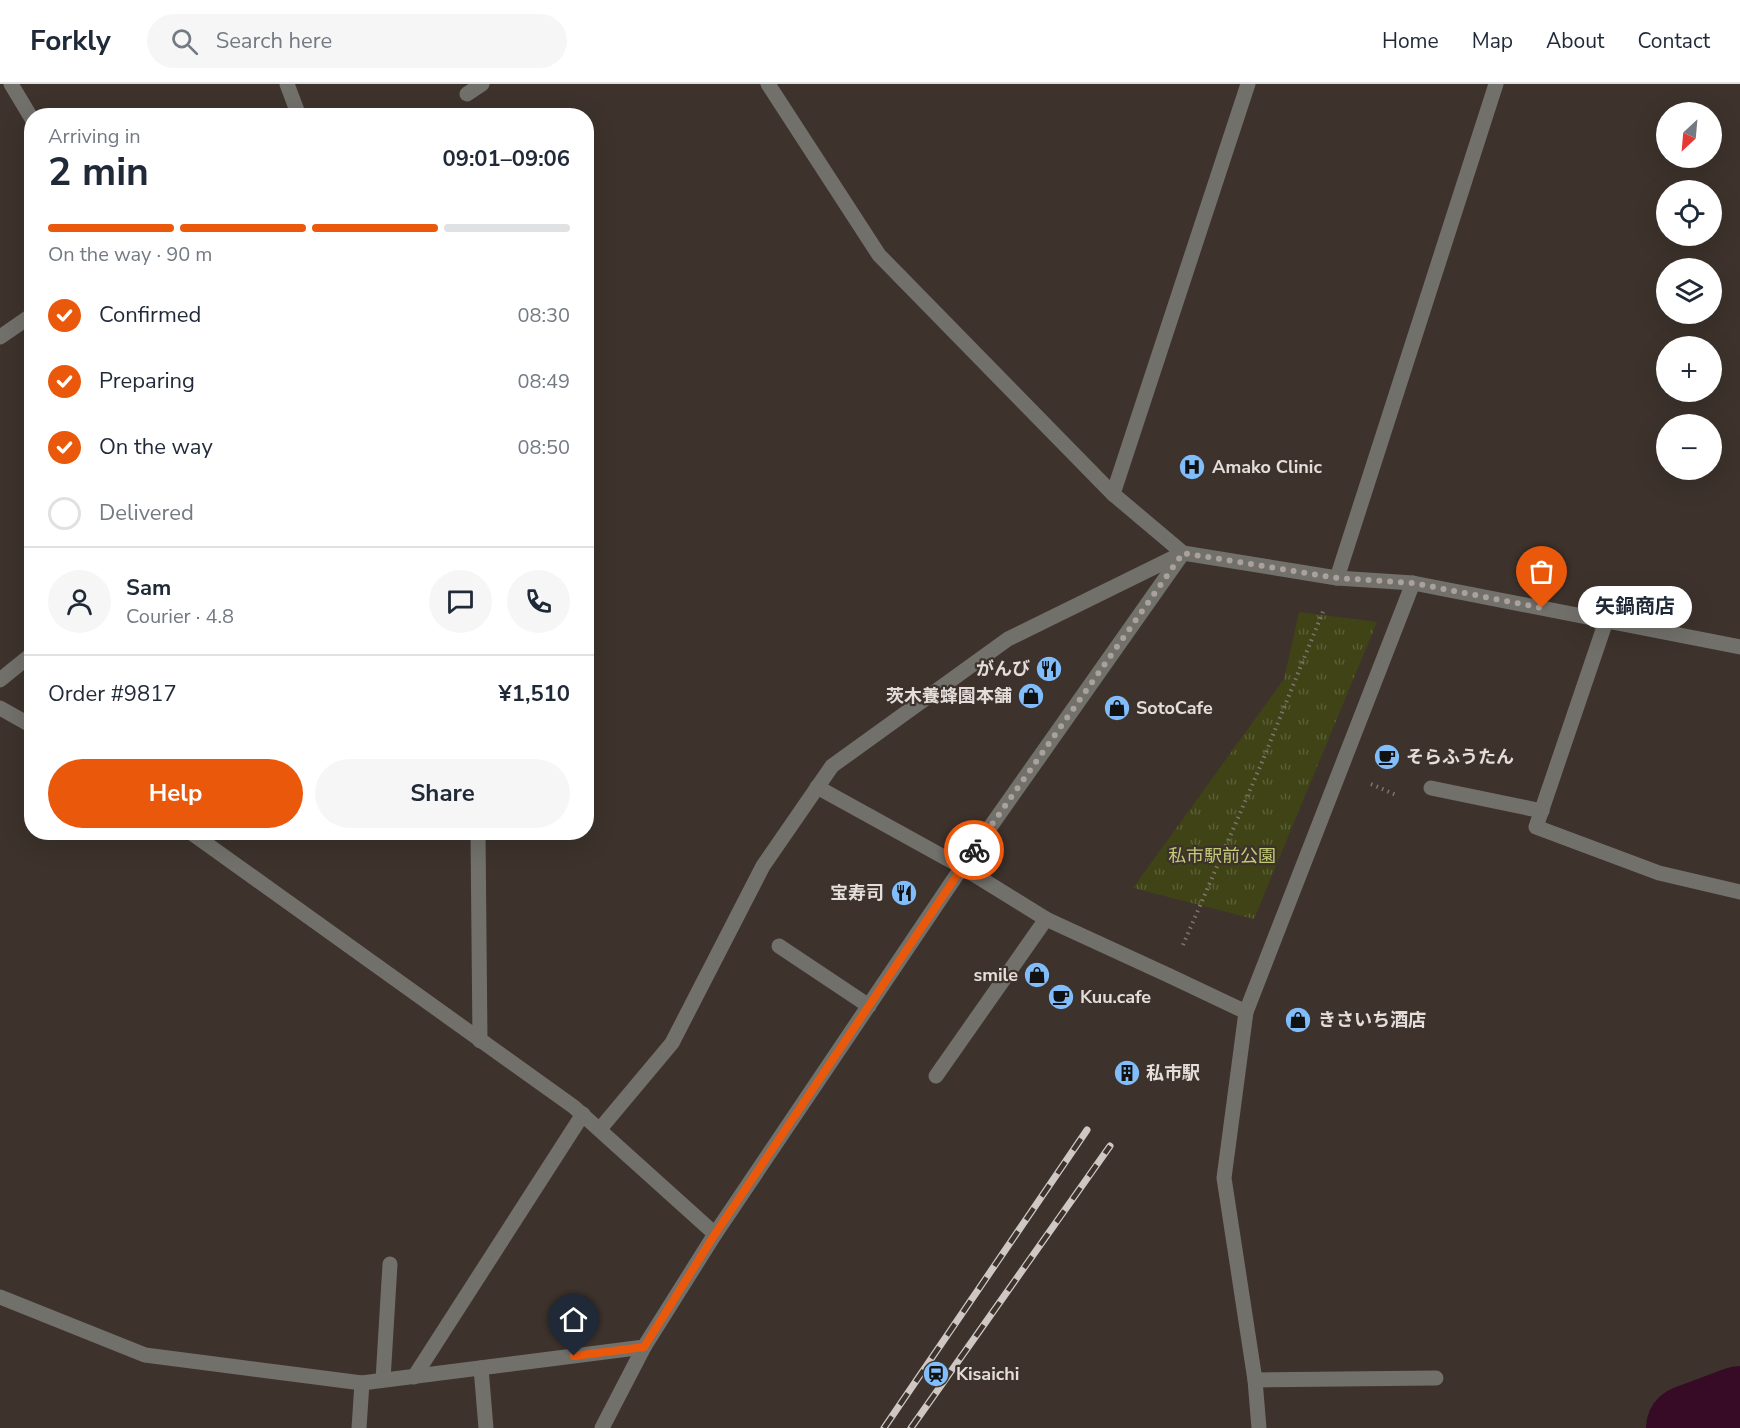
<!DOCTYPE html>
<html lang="en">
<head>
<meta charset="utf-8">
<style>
	:root { --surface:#fff; --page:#f6f6f7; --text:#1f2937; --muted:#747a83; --line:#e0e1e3; --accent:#ea580c }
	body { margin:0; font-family:"Nunito Sans","Noto Sans JP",sans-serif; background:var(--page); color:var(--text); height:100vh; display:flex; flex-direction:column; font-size:22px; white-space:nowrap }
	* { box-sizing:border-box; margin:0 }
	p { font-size:20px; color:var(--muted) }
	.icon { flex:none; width:33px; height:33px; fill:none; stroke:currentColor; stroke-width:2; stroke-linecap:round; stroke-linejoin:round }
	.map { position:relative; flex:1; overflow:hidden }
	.details { position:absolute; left:24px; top:24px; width:570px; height:732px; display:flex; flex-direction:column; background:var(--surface); border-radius:24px; box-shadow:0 6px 24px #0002 }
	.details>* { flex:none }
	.needle { width:39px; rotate:206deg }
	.buttons { position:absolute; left:1656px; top:18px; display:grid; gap:12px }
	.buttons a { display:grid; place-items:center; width:66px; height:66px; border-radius:50%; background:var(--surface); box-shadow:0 6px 24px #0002; font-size:30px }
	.pin { position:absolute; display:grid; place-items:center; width:51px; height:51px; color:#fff; margin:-62px -26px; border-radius:50% 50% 50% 0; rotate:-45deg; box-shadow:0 0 6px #0007 }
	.pin .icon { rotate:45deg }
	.courier { position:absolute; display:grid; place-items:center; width:60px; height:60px; margin:-30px; border:4px solid #ea580c; border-radius:50%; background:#fff; color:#222; box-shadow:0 2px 8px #0007 }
	.bubble { position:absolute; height:42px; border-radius:21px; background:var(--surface); box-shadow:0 6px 24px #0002; font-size:20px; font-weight:700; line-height:42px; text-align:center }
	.headline em { font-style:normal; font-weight:700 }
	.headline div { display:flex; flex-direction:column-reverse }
	.headline { display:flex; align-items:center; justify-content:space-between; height:102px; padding:0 24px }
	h1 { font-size:39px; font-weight:700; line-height:45px }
	.bar { display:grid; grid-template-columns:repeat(4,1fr); gap:9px 6px; align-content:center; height:72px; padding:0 24px }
	.bar i { height:8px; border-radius:4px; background:var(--line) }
	.bar .selected { background:var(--accent) }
	.bar p { grid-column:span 4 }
	.line { display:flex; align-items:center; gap:15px; padding:0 24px; border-top:2px solid var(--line) }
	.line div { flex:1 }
	.round { display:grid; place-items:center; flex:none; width:63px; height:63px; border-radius:32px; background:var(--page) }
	ol { padding:0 24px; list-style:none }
	li { display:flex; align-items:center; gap:18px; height:66px }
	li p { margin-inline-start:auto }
	li .icon { padding:6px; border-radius:50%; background:var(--accent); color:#fff; stroke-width:4 }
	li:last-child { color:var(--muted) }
	li i { width:33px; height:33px; border:3px solid var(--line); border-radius:50% }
	.button { display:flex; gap:12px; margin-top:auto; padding:12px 24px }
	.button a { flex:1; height:69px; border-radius:36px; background:var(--accent); color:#fff; font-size:24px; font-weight:700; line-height:69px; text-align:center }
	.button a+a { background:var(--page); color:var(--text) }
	header { display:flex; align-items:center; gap:36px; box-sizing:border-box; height:84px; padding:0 30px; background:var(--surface); border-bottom:2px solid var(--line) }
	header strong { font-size:28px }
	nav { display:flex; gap:33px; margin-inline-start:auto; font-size:21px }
	.search { width:420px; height:54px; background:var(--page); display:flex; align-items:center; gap:15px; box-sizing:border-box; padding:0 21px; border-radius:33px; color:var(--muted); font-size:22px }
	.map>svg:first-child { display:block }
	.grass { fill:url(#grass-tufts) }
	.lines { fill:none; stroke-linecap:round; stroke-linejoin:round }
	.river { stroke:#370a26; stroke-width:86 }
	.path { stroke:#7f7570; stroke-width:4; stroke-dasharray:1.5 4.5; stroke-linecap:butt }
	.minor { stroke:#72706b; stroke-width:15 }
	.rail-casing { stroke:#cec7c3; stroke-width:7 }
	.rail { stroke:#3d322c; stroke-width:4.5; stroke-dasharray:14; stroke-linecap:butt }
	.done { stroke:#aaa19c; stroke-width:6; stroke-dasharray:0 10.8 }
	.route { stroke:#ea580c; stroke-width:8 }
	.labels { text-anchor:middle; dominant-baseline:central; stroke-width:4.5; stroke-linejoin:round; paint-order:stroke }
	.poi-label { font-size:18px; font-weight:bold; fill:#e4ddd9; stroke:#3d322c; text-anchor:start }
	.park-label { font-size:18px; fill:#c2cc78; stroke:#3d322c }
</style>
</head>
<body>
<header>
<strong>Forkly</strong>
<div class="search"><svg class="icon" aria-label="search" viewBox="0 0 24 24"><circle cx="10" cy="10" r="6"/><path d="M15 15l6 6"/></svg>Search here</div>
<nav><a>Home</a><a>Map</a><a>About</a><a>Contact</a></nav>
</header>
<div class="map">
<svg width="1740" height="1344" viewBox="0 0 1740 1344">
	<defs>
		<pattern id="grass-tufts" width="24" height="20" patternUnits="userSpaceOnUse" patternTransform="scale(1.5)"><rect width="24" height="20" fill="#3f4316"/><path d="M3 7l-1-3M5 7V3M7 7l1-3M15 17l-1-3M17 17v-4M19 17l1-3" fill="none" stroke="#5b5e37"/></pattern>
	</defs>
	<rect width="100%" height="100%" fill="#3d322c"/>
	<polygon class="grass" points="1299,528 1377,538 1254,835 1133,804 1284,595"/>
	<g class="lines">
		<polyline class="river" points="1689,1344 1740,1325"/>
		<g class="path">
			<polyline points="1371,700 1396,711"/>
			<polyline points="1183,861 1260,683 1324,525"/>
		</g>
		<g class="minor">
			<polyline points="11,0 32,35"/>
			<polyline points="287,0 299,32"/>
			<polyline points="768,0 879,171 1113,410"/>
			<polyline points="1248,0 1113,410 1183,469 1337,494 1413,499 1740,563"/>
			<polyline points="467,10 482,0"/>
			<polyline points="0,253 32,231"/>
			<polyline points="1337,494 1496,0"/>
			<polyline points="1606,537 1536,743 1659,789 1740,808"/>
			<polyline points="0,596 32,570"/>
			<polyline points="0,624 32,642"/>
			<polyline points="817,703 962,783 1181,472"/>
			<polyline points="1431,704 1542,727"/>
			<polyline points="190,748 574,1023 715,1150"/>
			<polyline points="478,748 480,957"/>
			<polyline points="779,862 869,922"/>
			<polyline points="936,992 1046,835"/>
			<polyline points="600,1045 672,959 763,782 832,682 1008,555 1183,469"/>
			<polyline points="0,1213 145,1271 362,1299 644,1263 715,1150 962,783 1046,835 1170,892 1246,928"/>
			<polyline points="481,1284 486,1344"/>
			<polyline points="414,1293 583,1030"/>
			<polyline points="383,1296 390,1180"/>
			<polyline points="1255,1296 1436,1294"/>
			<polyline points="359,1344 362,1299"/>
			<polyline points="602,1344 644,1263"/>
			<polyline points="1259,1344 1255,1296 1224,1094 1246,928 1413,499"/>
		</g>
		<g class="rail-casing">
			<g id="rail">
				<polyline points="884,1344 1087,1046"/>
				<polyline points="911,1344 1110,1062"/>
			</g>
		</g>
		<use href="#rail" class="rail"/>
	</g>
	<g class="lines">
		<polyline class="done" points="974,766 1183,469 1337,494 1413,499 1542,524"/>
		<polyline class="route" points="574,1272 644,1263 715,1150 974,766"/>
	</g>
	<defs>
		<g id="hospital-disc" transform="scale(1.35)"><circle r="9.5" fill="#80bdfa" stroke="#3d322c"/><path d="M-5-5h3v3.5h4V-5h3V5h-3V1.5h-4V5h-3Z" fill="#111"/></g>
		<g id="restaurant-disc" transform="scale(1.35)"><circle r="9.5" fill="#80bdfa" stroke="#3d322c"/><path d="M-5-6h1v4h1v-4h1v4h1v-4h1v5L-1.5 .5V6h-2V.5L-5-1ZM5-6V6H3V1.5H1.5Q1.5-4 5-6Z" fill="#111"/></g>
		<g id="shop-disc" transform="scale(1.35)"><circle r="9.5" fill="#80bdfa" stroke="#3d322c"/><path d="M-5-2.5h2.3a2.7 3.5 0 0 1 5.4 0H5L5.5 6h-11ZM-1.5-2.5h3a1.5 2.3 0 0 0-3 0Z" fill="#111"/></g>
		<g id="cafe-disc" transform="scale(1.35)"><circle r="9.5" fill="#80bdfa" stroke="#3d322c"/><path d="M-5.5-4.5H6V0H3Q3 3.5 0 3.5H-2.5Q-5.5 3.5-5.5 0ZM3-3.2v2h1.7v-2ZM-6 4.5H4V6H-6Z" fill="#111"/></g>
		<g id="building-disc" transform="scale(1.35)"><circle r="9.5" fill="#80bdfa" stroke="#3d322c"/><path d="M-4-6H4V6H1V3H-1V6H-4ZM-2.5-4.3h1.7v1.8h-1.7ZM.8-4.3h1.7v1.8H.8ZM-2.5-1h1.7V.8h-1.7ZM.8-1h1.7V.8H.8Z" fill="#111"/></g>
		<g id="station-disc" transform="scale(1.35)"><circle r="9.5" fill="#80bdfa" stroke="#3d322c"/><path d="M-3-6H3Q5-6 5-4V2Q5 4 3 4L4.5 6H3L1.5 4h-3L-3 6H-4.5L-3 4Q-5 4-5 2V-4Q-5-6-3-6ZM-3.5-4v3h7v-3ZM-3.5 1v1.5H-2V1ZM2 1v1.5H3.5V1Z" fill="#111"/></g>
	</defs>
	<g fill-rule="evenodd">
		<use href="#hospital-disc" x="1192" y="383"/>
		<use href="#restaurant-disc" x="1049" y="585"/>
		<use href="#shop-disc" x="1031" y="612"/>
		<use href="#shop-disc" x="1117" y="624"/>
		<use href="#cafe-disc" x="1387" y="673"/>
		<use href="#restaurant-disc" x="904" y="809"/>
		<use href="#shop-disc" x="1037" y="891"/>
		<use href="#cafe-disc" x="1061" y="913"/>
		<use href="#shop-disc" x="1298" y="936"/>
		<use href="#building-disc" x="1127" y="989"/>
		<use href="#station-disc" x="936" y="1290"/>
	</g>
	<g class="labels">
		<g class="poi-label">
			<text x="1212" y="383">Amako Clinic</text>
			<text x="1030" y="585" text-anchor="end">がんび</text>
			<text x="1012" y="612" text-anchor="end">茨木養蜂園本舗</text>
			<text x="1136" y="624">SotoCafe</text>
			<text x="1406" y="673">そらふうたん</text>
			<text x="884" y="809" text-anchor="end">宝寿司</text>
			<text x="1018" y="891" text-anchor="end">smile</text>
			<text x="1080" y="913">Kuu.cafe</text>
			<text x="1318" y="936">きさいち酒店</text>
			<text x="1146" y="989">私市駅</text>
			<text x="956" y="1290">Kisaichi</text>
		</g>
		<g class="park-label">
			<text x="1222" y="772">私市駅前公園</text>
		</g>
	</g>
</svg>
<div class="buttons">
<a><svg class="needle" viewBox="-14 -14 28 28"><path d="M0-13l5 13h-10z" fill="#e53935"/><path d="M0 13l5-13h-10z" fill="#747a83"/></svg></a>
<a><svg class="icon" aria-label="locate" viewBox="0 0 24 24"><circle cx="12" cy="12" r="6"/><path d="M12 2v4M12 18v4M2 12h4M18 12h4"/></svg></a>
<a><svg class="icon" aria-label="layers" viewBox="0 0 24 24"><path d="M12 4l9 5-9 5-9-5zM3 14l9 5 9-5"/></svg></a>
<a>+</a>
<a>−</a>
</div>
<div class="pin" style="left:1542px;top:524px;background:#ea580c"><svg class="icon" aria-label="bag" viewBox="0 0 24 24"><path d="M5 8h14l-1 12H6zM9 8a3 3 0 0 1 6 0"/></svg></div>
<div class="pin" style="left:574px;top:1272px;background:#1f2937"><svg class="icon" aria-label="home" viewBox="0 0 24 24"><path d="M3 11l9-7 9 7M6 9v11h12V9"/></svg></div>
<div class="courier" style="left:974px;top:766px"><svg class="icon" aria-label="bike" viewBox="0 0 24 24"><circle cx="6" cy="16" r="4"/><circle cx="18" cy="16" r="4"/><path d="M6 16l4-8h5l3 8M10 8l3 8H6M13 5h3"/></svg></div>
<div class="bubble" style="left:1578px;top:502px;width:114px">矢鍋商店</div>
<section class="details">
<div class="headline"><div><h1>2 min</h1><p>Arriving in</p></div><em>09:01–09:06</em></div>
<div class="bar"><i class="selected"></i><i class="selected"></i><i class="selected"></i><i></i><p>On the way · 90 m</p></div>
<ol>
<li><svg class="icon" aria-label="check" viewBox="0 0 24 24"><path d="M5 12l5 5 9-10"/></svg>Confirmed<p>08:30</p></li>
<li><svg class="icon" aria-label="check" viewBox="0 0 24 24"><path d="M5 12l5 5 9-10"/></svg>Preparing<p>08:49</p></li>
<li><svg class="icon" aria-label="check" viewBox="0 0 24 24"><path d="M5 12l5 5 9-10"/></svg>On the way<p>08:50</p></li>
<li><i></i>Delivered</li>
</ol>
<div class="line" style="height:108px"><a class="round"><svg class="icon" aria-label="person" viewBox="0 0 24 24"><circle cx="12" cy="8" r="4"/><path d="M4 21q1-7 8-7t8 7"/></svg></a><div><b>Sam</b><p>Courier · 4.8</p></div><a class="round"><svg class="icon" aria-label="chat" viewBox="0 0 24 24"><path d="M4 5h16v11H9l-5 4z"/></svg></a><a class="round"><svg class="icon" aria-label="phone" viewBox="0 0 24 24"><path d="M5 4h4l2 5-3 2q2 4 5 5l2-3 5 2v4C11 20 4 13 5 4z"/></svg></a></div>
<div class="line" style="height:78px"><div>Order #9817</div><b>¥1,510</b></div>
<div class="button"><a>Help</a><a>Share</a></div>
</section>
</div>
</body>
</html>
